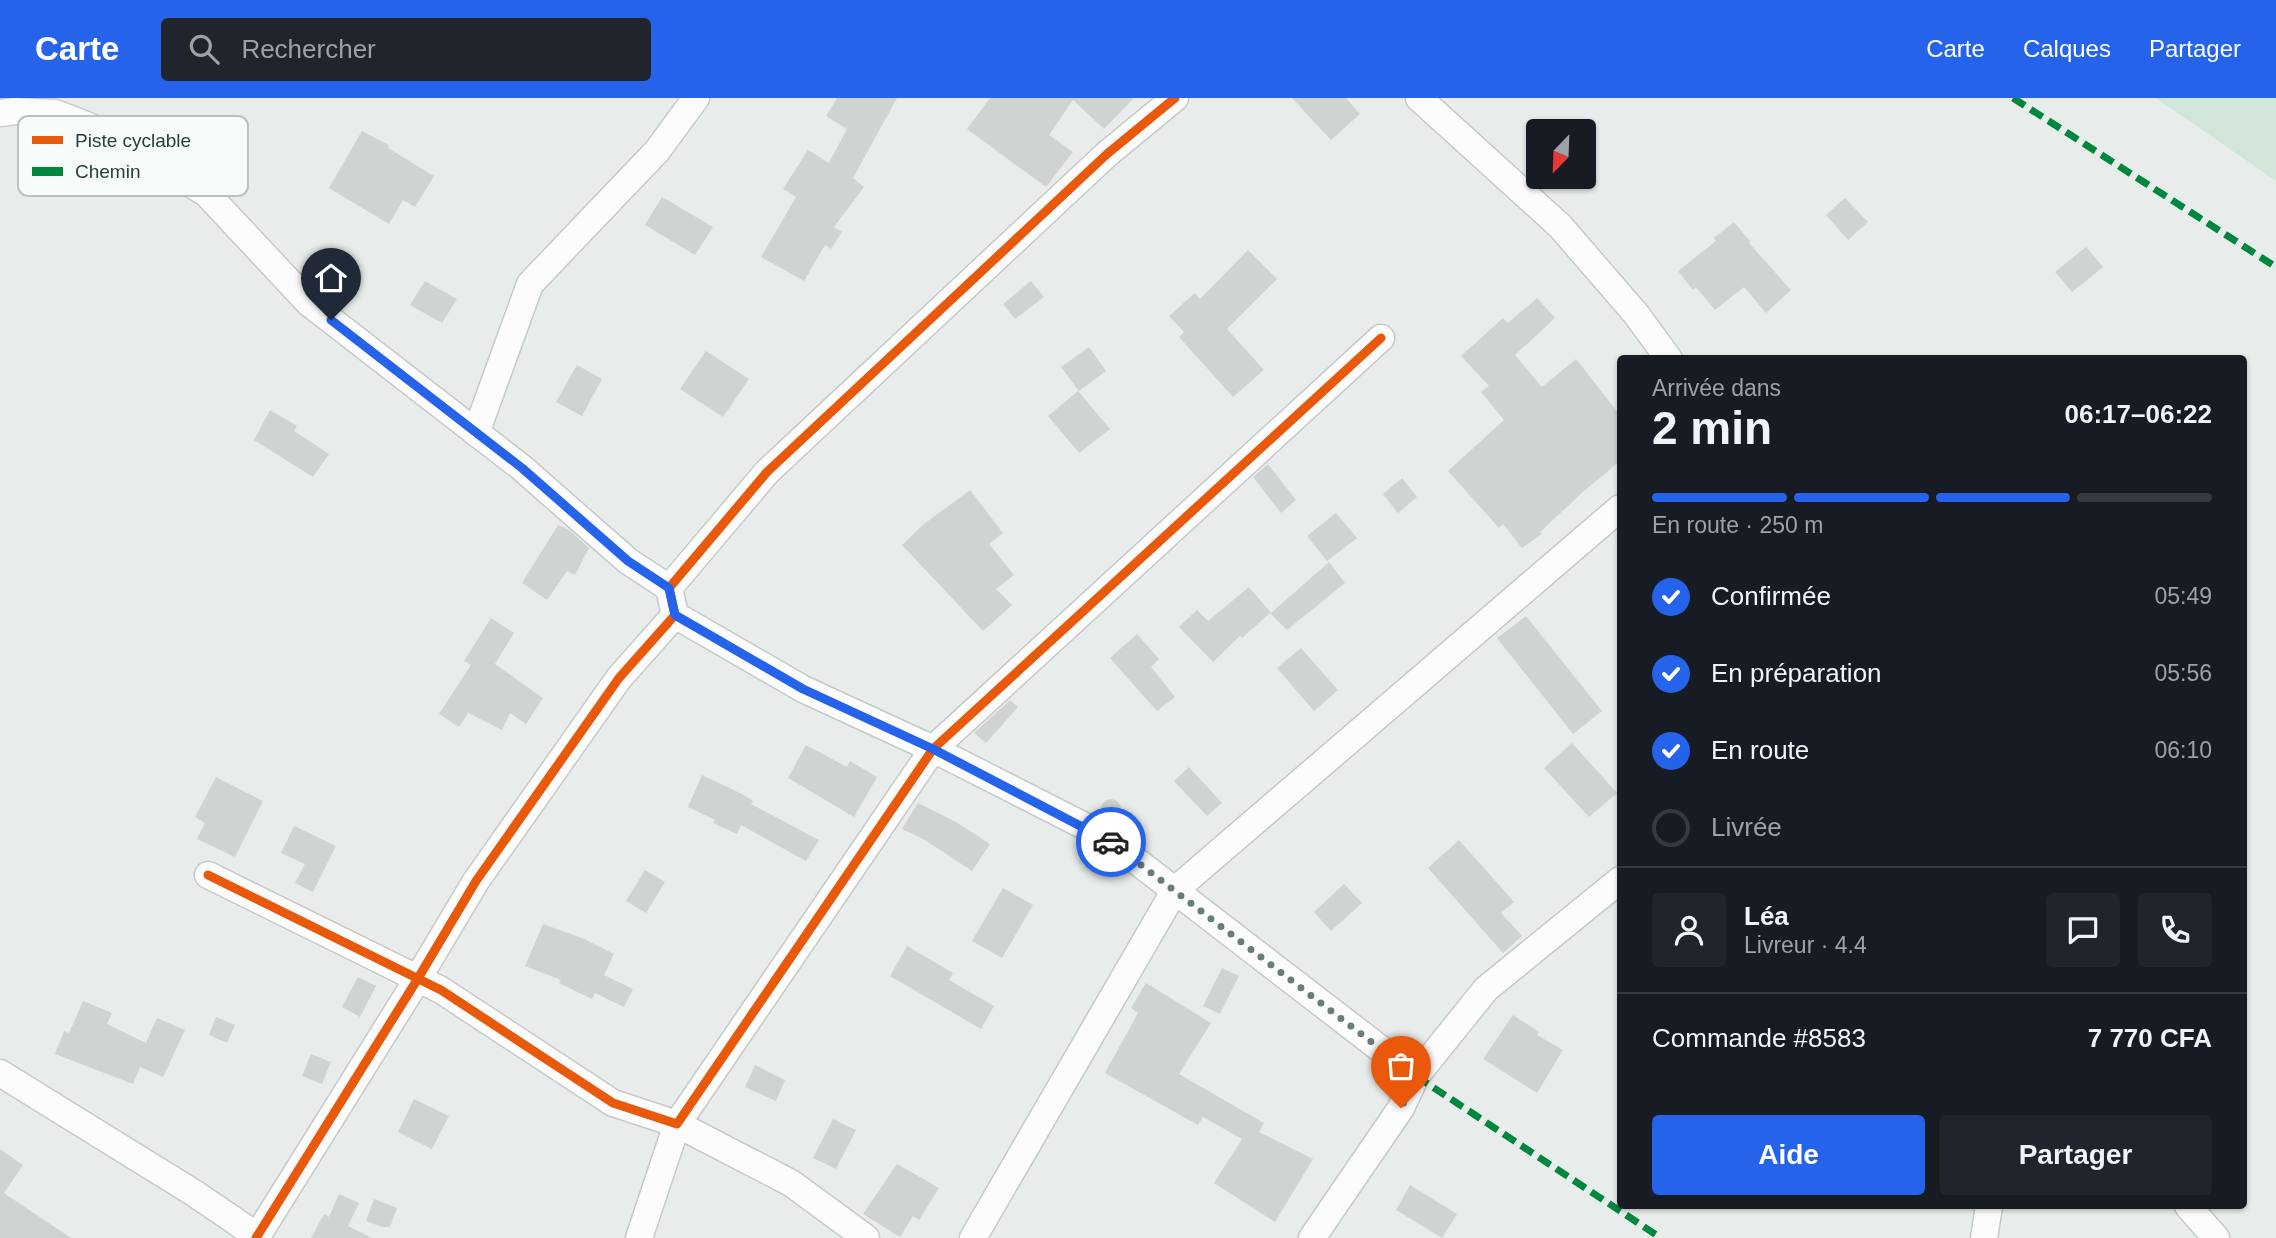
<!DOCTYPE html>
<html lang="fr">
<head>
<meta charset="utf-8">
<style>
	:root { --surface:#171b24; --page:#20242c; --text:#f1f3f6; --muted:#9ea1a6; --line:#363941; --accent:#2563eb }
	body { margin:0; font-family:Helvetica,sans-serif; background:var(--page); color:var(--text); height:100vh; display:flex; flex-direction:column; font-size:26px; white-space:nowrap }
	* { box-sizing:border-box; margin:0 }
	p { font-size:23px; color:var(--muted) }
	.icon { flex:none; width:38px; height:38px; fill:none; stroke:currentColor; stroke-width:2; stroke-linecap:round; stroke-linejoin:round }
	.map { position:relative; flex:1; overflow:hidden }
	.panel { position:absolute; left:1617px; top:257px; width:630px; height:854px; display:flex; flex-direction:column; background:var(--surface); border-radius:7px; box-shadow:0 2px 5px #0004 }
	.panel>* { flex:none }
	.needle { width:46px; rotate:203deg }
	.tools { position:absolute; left:1526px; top:21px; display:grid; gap:14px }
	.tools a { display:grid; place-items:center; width:70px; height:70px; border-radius:7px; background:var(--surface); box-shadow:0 2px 5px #0004; font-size:35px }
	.pin { position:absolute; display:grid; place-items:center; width:60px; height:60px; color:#fff; margin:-72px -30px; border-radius:50% 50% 50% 0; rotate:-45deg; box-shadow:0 0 7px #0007 }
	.pin .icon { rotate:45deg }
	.courier { position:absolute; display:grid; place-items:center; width:70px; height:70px; margin:-35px; border:5px solid #2563eb; border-radius:50%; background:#fff; color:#222; box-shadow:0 2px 9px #0007 }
	.overview em { font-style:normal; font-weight:800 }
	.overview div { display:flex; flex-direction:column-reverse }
	.overview { display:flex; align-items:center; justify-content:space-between; height:119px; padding:0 35px }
	h1 { font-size:46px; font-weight:800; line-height:52px }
	.bar { display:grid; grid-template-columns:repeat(4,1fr); gap:10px 7px; align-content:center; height:84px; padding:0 35px }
	.bar i { height:9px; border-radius:5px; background:var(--line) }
	.bar .on { background:var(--accent) }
	.bar p { grid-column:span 4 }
	.line { display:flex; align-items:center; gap:18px; padding:0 35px; border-top:2px solid var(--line) }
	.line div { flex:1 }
	.round { display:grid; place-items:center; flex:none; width:74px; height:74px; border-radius:7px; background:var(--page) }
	ol { padding:0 35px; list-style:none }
	li { display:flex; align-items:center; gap:21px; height:77px }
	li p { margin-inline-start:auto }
	li .icon { padding:7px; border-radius:50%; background:var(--accent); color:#fff; stroke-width:4 }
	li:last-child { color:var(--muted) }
	li i { width:38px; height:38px; border:4px solid var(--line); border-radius:50% }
	.action { display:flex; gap:14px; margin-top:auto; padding:14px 35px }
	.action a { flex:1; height:80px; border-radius:7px; background:var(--accent); color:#fff; font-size:28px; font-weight:800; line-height:80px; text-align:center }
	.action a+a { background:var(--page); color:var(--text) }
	header { display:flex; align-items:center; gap:42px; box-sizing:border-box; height:98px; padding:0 35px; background:var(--accent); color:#fff }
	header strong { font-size:33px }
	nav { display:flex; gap:38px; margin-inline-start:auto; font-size:24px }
	.search { width:490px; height:63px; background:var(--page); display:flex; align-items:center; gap:18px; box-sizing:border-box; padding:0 24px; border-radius:7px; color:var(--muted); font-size:26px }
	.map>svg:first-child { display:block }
	.green { fill:#d1e6d8 }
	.building { fill:#cfd4d2 }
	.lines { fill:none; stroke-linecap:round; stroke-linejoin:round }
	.minor-casing { stroke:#c5cac8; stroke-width:29 }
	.minor { stroke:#fcfcfc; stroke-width:26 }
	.quiet { stroke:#00873e; stroke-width:7; stroke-dasharray:14 7; stroke-linecap:butt }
	.cycleway-casing { stroke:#f7fbf9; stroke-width:13 }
	.cycleway { stroke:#e8590c; stroke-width:9 }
	.done { stroke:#697e78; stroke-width:7; stroke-dasharray:0 12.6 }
	.route { stroke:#2563eb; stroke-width:9 }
	.key { fill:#f7fbf9; stroke:#b8c4c0; stroke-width:2 }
	.key-label { font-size:19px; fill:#24423a }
</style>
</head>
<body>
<header>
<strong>Carte</strong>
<div class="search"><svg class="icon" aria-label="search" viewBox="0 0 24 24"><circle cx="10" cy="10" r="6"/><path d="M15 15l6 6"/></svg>Rechercher</div>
<nav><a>Carte</a><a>Calques</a><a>Partager</a></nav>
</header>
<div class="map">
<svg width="2276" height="1140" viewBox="0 0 2276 1140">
	<rect width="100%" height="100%" fill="#e8edeb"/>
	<polygon class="green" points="2156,0 2276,0 2276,83"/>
	<g class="building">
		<polygon points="837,0 897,0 853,80 864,89 834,129 842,134 831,151 825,147 804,183 761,159 796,99 783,91 808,52 829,65 847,31 826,18"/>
		<polygon points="990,0 1134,0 1104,31 1073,2 1049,37 1073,54 1046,89 967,31"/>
		<polygon points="1292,0 1346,0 1360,16 1331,42"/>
		<polygon points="362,33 389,47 388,50 434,78 415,109 403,102 389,126 329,90"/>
		<polygon points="662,99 713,129 695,157 645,127"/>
		<polygon points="1845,100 1868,124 1848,142 1826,117"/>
		<polygon points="1734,124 1750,143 1749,145 1791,192 1766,215 1744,189 1715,212 1696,189 1693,192 1678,173 1716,143 1714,140"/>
		<polygon points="2086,149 2103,169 2072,194 2055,174"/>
		<polygon points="1248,152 1277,181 1227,231 1264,272 1233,299 1179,239 1184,234 1169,218 1195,195 1200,201"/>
		<polygon points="425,183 457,201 442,225 410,207"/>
		<polygon points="1031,183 1044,199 1015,221 1003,206"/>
		<polygon points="1537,200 1555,220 1515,257 1542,289 1576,261 1620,317 1620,363 1584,393 1540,434 1542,436 1522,450 1503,426 1499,430 1448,373 1504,322 1481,294 1489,288 1461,258 1503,220 1508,225"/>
		<polygon points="1089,249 1106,273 1079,293 1061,269"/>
		<polygon points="706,253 749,281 723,319 680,291"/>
		<polygon points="577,267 602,281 582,318 556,304"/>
		<polygon points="1078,293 1110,331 1079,355 1048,318"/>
		<polygon points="270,312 297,328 294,333 329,356 313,379 254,342"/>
		<polygon points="1268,366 1296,402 1281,415 1253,379"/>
		<polygon points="1402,380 1417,399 1398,415 1383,396"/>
		<polygon points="970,392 1003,435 989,446 1014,477 996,491 1012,507 983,533 902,447 924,426"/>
		<polygon points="1336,415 1357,440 1327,463 1307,438"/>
		<polygon points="558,427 569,432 589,450 575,477 567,473 547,502 522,485"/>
		<polygon points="1329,464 1345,485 1287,532 1270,515 1242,540 1240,538 1213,564 1179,529 1197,512 1208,523 1249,489 1271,515"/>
		<polygon points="1526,518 1602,613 1573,636 1497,540"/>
		<polygon points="491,520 514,535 495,566 543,600 526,626 510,615 502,632 468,615 459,629 439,616 471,567 464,563"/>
		<polygon points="1137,536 1159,561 1151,569 1175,599 1157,613 1110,560"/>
		<polygon points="1301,550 1338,592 1314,613 1277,570"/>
		<polygon points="1010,602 1018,609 986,645 974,635"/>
		<polygon points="1572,645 1617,695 1589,719 1544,670"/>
		<polygon points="806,647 847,669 850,663 877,679 854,719 788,680"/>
		<polygon points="1189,669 1222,705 1207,718 1174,683"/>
		<polygon points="702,677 742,696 753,703 751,706 819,742 806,763 741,727 737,736 713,725 715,722 688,709"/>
		<polygon points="216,679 263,703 235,759 197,741 205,725 195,719"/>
		<circle cx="1111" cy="711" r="10"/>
		<polygon points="918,705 956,724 990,746 972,773 925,742 902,731"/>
		<polygon points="294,728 336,748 313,794 295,785 305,766 281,755"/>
		<polygon points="1459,742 1514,804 1501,815 1522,838 1503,855 1428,770"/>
		<polygon points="645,772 665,784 646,815 626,803"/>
		<polygon points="1344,786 1362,805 1331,833 1314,814"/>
		<polygon points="1003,790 1033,807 1002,860 972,843"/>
		<polygon points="543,826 582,840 614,856 604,877 633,891 624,909 595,895 592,901 559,885 561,882 525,868"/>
		<polygon points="907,848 953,875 949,882 994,908 981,931 890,878"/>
		<polygon points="1222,870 1239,878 1220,916 1203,908"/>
		<polygon points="358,879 376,888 360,919 342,909"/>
		<polygon points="1146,885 1211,925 1179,976 1264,1025 1259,1034 1313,1061 1275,1124 1214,1085 1242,1041 1203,1019 1198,1027 1105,975 1138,915 1131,910"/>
		<polygon points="83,903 112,915 107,926 146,945 157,920 185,932 163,979 140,969 133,986 55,956 64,933 69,935"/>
		<polygon points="1513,917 1539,934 1537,937 1563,952 1537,995 1483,961"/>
		<polygon points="216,919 235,927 227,945 209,937"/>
		<polygon points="311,956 331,964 322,986 302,978"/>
		<polygon points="755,967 785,982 776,1003 745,989"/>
		<polygon points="414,1001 449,1018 432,1051 398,1034"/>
		<polygon points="833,1021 856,1032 836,1071 813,1060"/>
		<polygon points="0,1051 23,1067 4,1095 71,1140 0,1140"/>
		<polygon points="897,1066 939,1090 919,1122 913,1118 900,1139 863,1116"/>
		<polygon points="1410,1087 1457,1116 1442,1140 1396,1112"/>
		<polygon points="339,1096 359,1105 348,1128 372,1140 311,1140 324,1116 329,1119"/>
		<polygon points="374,1101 397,1110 390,1129 382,1129 366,1123"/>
	</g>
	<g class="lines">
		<g class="minor-casing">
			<g id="minor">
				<polyline points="1419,0 1560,128 1636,216 1669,261"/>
				<polyline points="0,15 15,13 55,15 79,24 123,43 207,96 309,205 522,370 628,463 669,490"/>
				<polyline points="476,335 530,186 657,53 696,0"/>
				<polyline points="675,517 803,591 933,651 1104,738 1382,952 1409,978 1416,978 1401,1010 1312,1140"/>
				<polyline points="208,777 441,892 613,1005 677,1026 933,651 1381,240"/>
				<polyline points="0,975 194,1095 257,1138"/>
				<polyline points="1416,978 1486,891 1620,782"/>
				<polyline points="2188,1108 2216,1140"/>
				<polyline points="256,1140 417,882 476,783 619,580 675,517 669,490 767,374 1107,56 1175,0"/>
				<polyline points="639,1140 677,1026 791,1085 866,1140"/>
				<polyline points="973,1140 1175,792 1620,410"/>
				<polyline points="1984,1140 1989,1108"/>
			</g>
		</g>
		<use href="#minor" class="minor"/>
		<g class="quiet">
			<polyline points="2013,0 2276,169"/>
			<polyline points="1416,978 1661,1140"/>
		</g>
		<g class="cycleway-casing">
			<g id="cycleway">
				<polyline points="208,777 441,892 613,1005 677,1026 933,651 1381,240"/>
				<polyline points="256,1140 417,882 476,783 619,580 675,517 669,490 767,374 1107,56 1175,0"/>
			</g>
		</g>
		<use href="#cycleway" class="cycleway"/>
	</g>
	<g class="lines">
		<polyline class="done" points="1111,744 1382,952 1409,978 1416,978 1401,1010"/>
		<polyline class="route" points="331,222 522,370 628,463 669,490 675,517 803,591 933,651 1111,744"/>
	</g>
	<rect x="18" y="18" width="230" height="80" rx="10" class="key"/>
	<rect x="32" y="38" width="31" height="8" fill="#e8590c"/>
	<rect x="32" y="69" width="31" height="9" fill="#00873e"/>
	<g class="key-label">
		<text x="75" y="49">Piste cyclable</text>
		<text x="75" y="80">Chemin</text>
	</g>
</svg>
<div class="tools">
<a><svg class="needle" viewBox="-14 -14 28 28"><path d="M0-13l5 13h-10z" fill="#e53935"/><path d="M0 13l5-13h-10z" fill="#9ea1a6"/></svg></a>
</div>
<div class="pin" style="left:1401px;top:1010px;background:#ea580c"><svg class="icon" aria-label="bag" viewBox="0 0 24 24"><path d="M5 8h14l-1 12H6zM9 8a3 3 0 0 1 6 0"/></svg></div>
<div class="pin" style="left:331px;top:222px;background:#1f2937"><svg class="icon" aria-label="home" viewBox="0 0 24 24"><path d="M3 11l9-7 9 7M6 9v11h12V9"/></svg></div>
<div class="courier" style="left:1111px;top:744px"><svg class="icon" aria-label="car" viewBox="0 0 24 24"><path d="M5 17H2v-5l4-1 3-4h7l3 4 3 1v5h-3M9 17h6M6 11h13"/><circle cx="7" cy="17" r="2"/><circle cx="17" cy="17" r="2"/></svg></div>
<section class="panel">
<div class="overview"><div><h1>2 min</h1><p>Arrivée dans</p></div><em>06:17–06:22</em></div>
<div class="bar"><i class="on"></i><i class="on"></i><i class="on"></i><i></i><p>En route · 250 m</p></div>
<ol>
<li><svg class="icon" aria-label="check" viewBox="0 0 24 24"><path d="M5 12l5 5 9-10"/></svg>Confirmée<p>05:49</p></li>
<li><svg class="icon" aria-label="check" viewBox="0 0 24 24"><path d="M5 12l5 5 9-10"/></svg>En préparation<p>05:56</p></li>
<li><svg class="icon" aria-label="check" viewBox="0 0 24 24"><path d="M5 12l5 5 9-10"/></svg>En route<p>06:10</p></li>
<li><i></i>Livrée</li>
</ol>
<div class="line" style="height:126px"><a class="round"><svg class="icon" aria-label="person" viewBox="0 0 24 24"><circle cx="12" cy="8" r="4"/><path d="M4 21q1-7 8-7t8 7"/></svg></a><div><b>Léa</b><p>Livreur · 4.4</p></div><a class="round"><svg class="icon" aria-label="chat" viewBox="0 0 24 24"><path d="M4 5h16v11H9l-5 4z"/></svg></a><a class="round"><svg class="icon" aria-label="phone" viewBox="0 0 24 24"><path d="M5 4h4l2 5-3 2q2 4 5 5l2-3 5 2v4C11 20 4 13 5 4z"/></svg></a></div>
<div class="line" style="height:91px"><div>Commande #8583</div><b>7 770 CFA</b></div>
<div class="action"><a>Aide</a><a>Partager</a></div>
</section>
</div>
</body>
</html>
